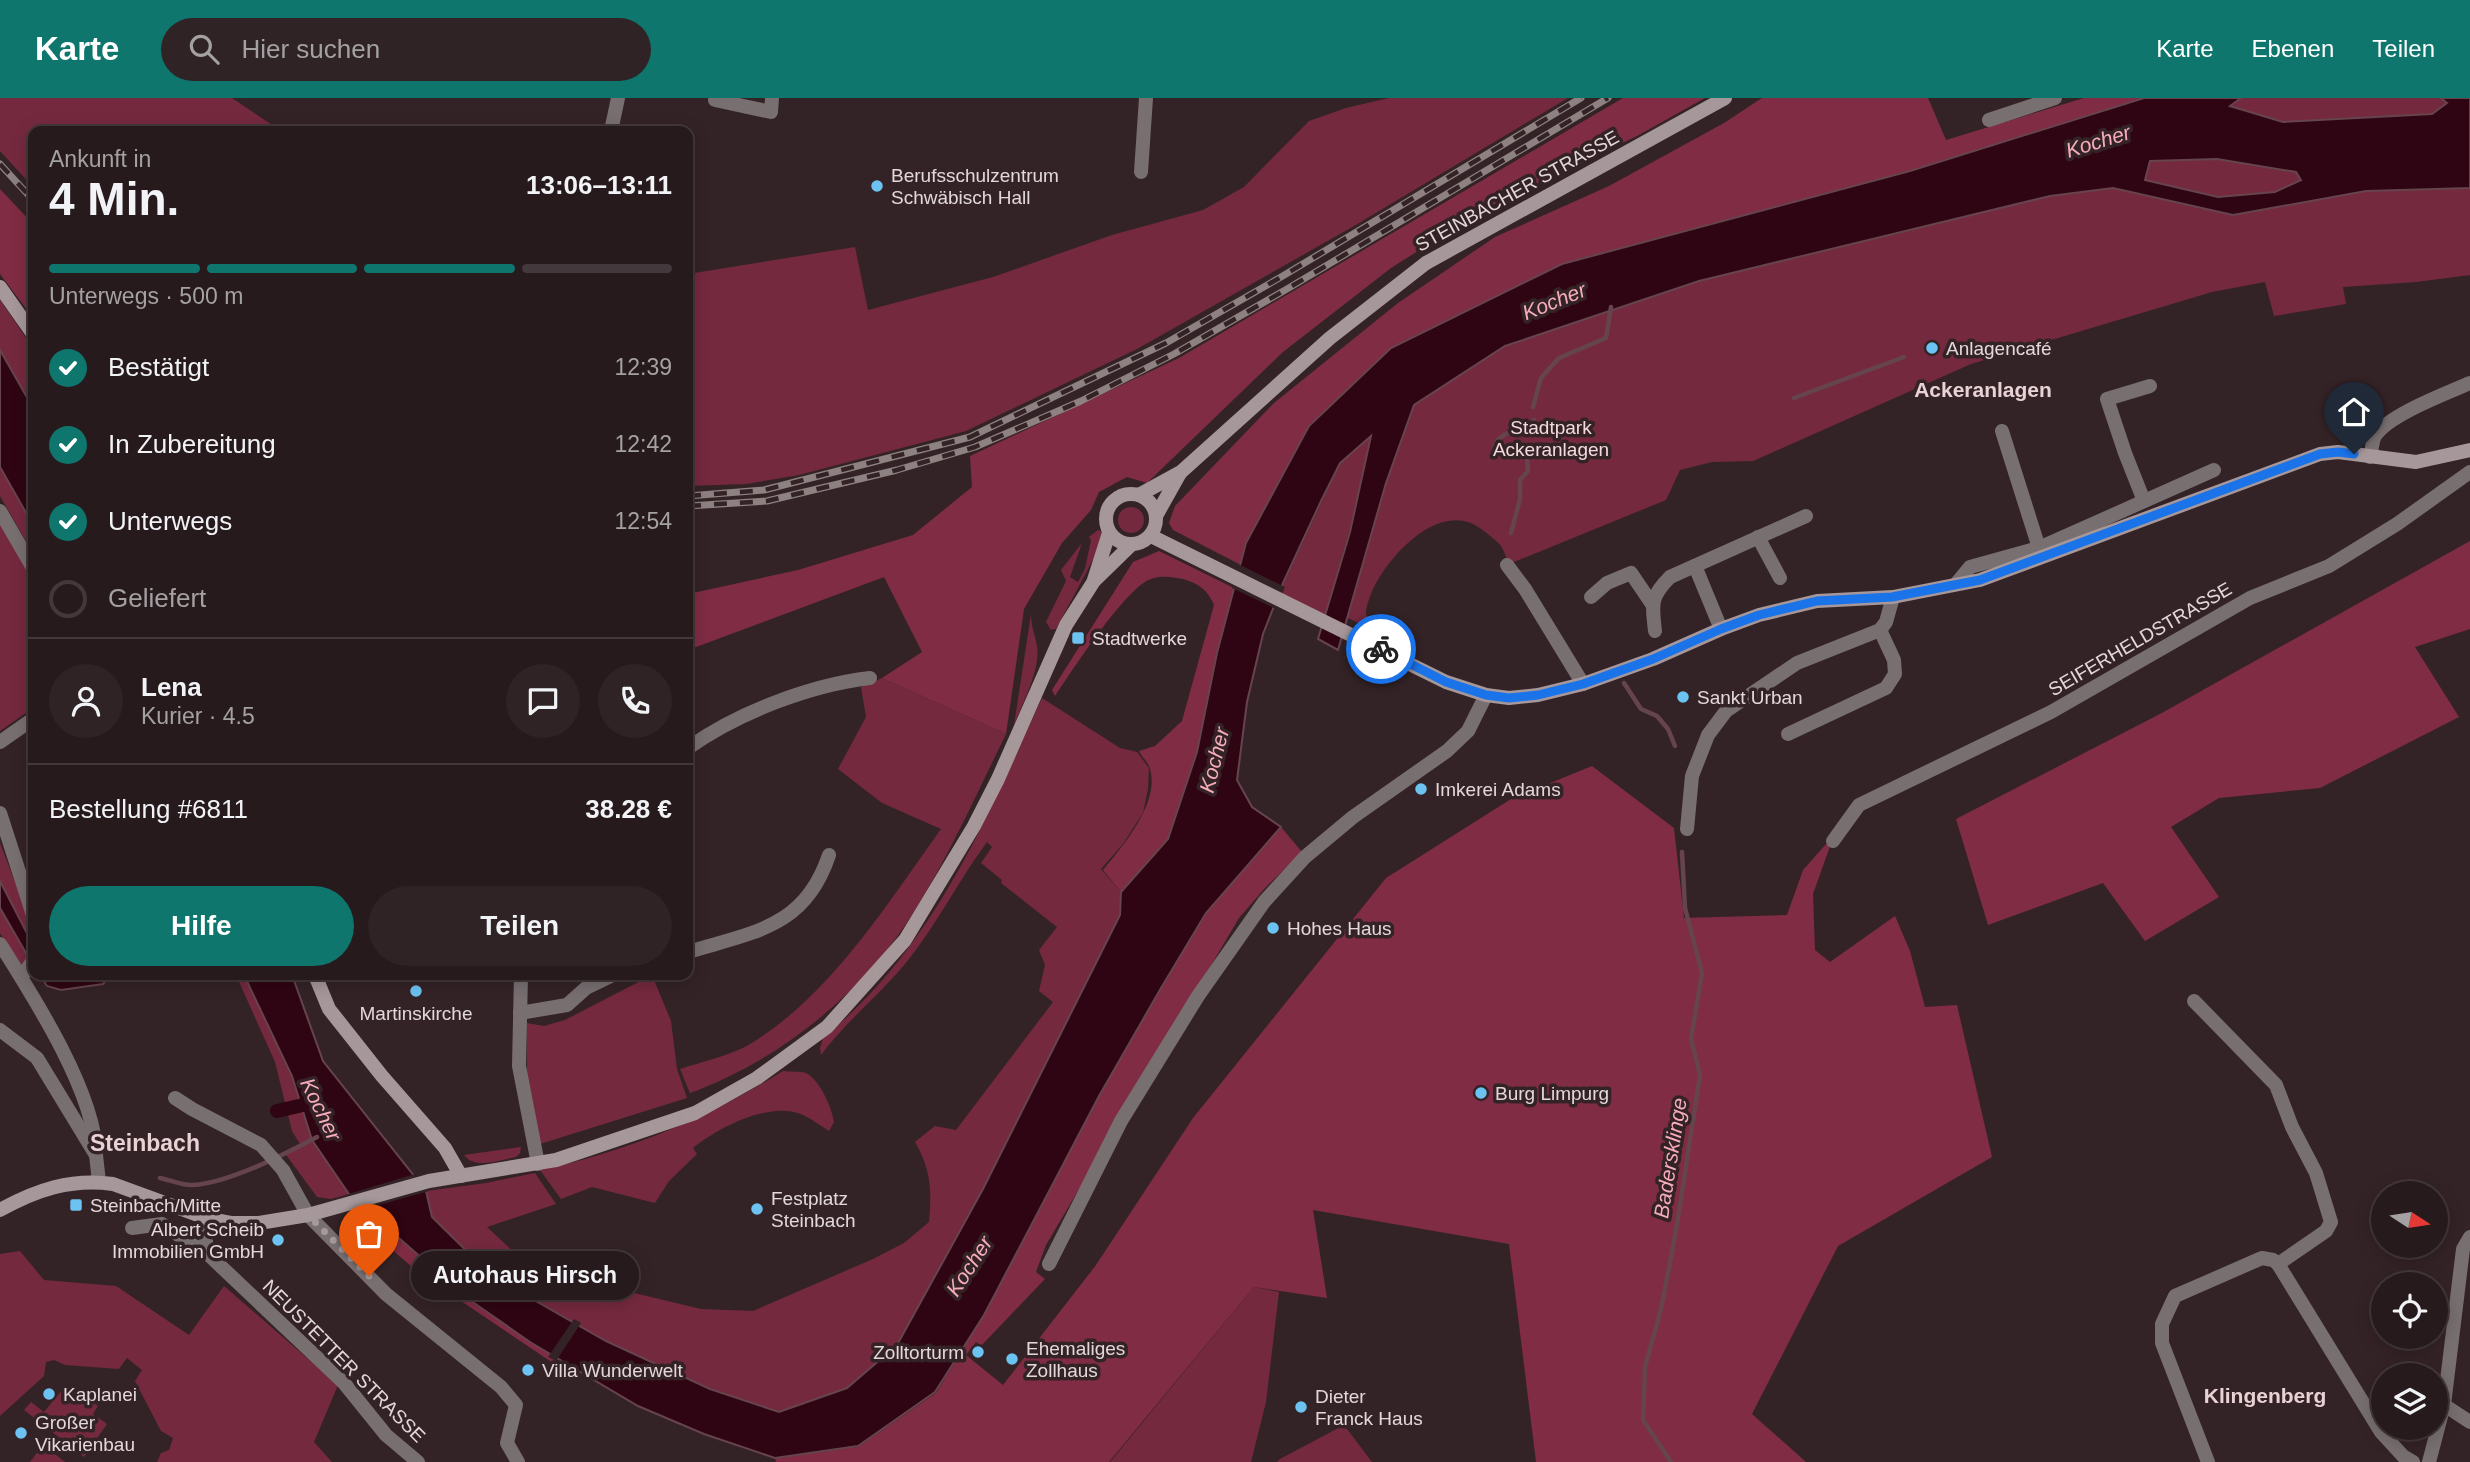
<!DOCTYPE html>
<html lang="de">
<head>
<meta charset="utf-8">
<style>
	:root { --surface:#271a1c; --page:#2f2325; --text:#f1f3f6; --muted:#a4a1a3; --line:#43383b; --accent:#0f766e }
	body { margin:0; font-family:Helvetica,sans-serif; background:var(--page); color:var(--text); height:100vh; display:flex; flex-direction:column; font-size:26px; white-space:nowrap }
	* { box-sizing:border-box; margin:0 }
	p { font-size:23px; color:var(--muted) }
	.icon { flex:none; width:38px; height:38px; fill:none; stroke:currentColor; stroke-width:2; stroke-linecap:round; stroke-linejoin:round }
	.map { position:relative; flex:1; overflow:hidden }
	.drawer { position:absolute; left:28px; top:28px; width:665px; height:854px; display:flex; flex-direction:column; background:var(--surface); border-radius:14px; box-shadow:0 4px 18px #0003,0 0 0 2px var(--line) }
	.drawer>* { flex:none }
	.needle { width:46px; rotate:102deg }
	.fabs { position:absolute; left:2371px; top:1083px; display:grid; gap:14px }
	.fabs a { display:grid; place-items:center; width:77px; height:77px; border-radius:50%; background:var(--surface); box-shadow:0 4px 18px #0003,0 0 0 2px var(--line); font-size:35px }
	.pin { position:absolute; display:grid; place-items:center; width:60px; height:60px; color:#fff; margin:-72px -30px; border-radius:50% 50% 50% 0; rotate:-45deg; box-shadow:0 0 7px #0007 }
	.pin .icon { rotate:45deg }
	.courier { position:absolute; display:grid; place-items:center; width:70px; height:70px; margin:-35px; border:5px solid #1a73e8; border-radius:50%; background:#fff; color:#222; box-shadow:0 2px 9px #0007 }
	.bubble { position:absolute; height:49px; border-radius:24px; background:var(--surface); box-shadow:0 4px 18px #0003,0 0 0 2px var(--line); font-size:23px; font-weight:600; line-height:49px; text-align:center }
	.head em { font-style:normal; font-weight:600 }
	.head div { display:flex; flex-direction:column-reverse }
	.head { display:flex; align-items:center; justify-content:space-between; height:119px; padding:0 21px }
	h1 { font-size:46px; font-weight:600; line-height:52px }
	.bar { display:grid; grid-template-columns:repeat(4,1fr); gap:10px 7px; align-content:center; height:84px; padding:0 21px }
	.bar i { height:9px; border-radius:5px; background:var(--line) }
	.bar .current { background:var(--accent) }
	.bar p { grid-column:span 4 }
	.line { display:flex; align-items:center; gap:18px; padding:0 21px; border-top:2px solid var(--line) }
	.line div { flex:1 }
	.round { display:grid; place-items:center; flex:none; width:74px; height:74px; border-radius:37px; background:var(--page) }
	ol { padding:0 21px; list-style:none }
	li { display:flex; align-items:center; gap:21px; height:77px }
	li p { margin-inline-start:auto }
	li .icon { padding:7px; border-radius:50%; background:var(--accent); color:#fff; stroke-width:4 }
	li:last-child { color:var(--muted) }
	li i { width:38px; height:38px; border:4px solid var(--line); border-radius:50% }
	.primary-button { display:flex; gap:14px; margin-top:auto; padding:14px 21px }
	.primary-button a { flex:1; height:80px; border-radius:42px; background:var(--accent); color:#fff; font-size:28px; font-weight:600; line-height:80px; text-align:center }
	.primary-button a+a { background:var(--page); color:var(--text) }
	header { display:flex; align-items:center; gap:42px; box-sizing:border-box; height:98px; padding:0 35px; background:var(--accent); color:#fff }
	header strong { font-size:33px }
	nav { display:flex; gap:38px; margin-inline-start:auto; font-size:24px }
	.search { width:490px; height:63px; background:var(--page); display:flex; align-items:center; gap:18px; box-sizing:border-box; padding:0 24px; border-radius:38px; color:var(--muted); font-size:26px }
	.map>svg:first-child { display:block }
	.green { fill:#75293f }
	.forest { fill:#802c44 }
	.water { fill:#300513; stroke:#66444e; stroke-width:2; fill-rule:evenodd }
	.pier { fill:#342326 }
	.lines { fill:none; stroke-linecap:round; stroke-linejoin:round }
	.stream { stroke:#66444e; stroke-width:4.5 }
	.canal { stroke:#300513; stroke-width:14 }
	.street { stroke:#786f71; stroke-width:14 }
	.secondary { stroke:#a6979a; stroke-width:14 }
	.rail-casing { stroke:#8e8182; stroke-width:7 }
	.rail { stroke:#342326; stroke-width:4.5; stroke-dasharray:13; stroke-linecap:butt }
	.done { stroke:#a6999a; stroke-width:7; stroke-dasharray:0 12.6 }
	.route { stroke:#1a73e8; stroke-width:9 }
	.poi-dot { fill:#6cc3f2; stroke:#342326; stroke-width:2.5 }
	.labels { text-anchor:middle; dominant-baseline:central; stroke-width:7; stroke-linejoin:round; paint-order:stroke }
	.poi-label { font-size:19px; fill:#e3d8d9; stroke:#342326; text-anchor:start }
	.street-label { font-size:19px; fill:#e3d8d9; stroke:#342326 }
	.park-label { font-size:19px; fill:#f4dadf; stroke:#342326 }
	.water-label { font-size:21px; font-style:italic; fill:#f6acbb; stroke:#342326 }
	.neighbourhood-label { font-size:21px; font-weight:bold; fill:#e9d2d6; stroke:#342326 }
	.quarter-label { font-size:23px; font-weight:bold; fill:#e9d2d6; stroke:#342326 }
</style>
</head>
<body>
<header>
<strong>Karte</strong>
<div class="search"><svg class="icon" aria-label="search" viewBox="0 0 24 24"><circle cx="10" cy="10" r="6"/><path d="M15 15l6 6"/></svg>Hier suchen</div>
<nav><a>Karte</a><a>Ebenen</a><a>Teilen</a></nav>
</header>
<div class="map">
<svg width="2470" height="1364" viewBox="0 0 2470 1364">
	<rect width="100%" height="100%" fill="#342326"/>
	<g class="green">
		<polygon points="0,0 232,0 281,33 33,33 33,89 0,53"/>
		<polygon points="1389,0 1568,0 1354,128 1137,251 966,333 799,377 746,386 688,388 688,176 855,149 868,212 993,179 1112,137 1203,112 1244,89 1309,23 1346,10"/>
		<polygon points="2241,0 2441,0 2448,5 2432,16 2283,24 2230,8"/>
		<polygon points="2217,61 2297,74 2301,82 2275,94 2218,99 2145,83 2150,63"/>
		<path d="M2113,90L2233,117L2366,93L2470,90V177L2416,184L2343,189L2346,206L2274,218L2265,184L2212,194L1971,266L1753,363L1712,364L1680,372L1666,402L1509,466C1500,443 1502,448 1484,433C1444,399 1392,453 1374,489C1371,495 1366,508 1366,515C1367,521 1370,524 1369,530L1348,520L1386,385L1414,307L1505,248L1698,183L2050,98Z"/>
		<polygon points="0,202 33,250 33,310 0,252"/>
		<polygon points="1373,337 1349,434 1322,526 1276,502 1340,365"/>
		<polygon points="0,369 33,427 33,455 0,398"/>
		<circle cx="1131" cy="422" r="13"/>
		<polygon points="0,425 33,482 33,610 0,633"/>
		<polygon points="1098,432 1103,434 1097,454 1056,531 1051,532 1046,524 1066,483 1061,472 1082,445 1070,479 1078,484 1085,471 1091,442 1089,439"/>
		<path d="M1031,516C1031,528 1035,537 1037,548C1041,570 1022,607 1014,627Z"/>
		<path d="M882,580L1006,636C977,695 950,756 915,812C864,894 781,962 690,995L680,971C701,964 732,957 750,946C831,897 887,806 941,731L882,705L838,671L866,619L861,589Z"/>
		<path d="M1042,600L1120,650L1137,654L1149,670L1148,691L1143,715L1123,746L1101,771L1121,794L1120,817L983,1091L897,1247L847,1290L779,1314L710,1291L606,1243L492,1178L432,1119L426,1093L486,1085L535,1075L556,1106L487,1129L518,1158L605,1198L630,1194L701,1211L753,1213L873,1161L904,1145L929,1124C932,1094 931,1071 915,1044L935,1028L956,1032L1053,904L1039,893L1045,867L1039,852L1057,829L1001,785L1002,782L981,765L992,749L987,744C959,782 938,824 909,861C882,895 847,922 821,957L820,950L823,940C933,850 984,726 1042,600Z"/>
		<polygon points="0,745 33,831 33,847 0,783"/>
		<polygon points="0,810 29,861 20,869 0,835"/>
		<polygon points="236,877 244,877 292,978 312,1042 349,1096 331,1101 317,1099 284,1054 300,1046 292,1033 275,964"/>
		<polygon points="652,877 671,923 677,971 687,1000 540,1046 527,977 527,925 544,928 565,922"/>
		<path d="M783,973C790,974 801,973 806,975C820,982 832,1010 834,1024L829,1033C821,1028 813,1022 805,1018C772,1001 718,1030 693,1050L697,1056L669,1083L655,1105L592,1089L561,1101L540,1072C627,1054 708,1020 783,973Z"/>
		<path d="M521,1049L520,1055L516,1059C500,1062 475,1072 464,1057Z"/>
		<polygon points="20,1153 44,1182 116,1188 189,1237 224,1188 338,1287 314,1344 332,1364 157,1364 161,1355 169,1352 173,1340 161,1333 135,1283 142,1272 127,1260 119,1271 65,1267 54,1262 46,1264 44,1278 0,1318 0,1156"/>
		<polygon points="1254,1189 1279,1194 1266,1304 1251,1364 1110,1364"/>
		<polygon points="66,1287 98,1308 93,1316 107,1326 84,1359 24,1312 31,1304 44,1314"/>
		<polygon points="1344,1327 1372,1364 1277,1364 1280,1361"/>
		<polygon points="43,1347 65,1364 30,1364"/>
	</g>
	<g class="forest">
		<polygon points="1623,0 1705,0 1637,38 1484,111 1391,170 1283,254 1147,385 1127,379 1099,394 1091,412 1062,445 1024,511 1006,636 882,580 922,554 884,479 688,552 688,496 798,472 913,437 972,389 970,358 1179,260"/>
		<polygon points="1762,0 1928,0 1946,42 2084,0 2144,0 1910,73 1562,166 1391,250 1309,328 1246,445 1241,467 1173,432 1169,425 1175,408 1274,305 1398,205 1495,139 1609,88 1724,25"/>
		<polygon points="0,91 33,126 33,220 0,176"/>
		<polygon points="2470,443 2470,531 2415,549 2459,619 2320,690 2219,700 2171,729 2219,799 2145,843 2103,785 1988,827 1956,721 2160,616"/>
		<path d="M1159,453L1236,491L1217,555L1197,654L1168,741L1121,794L1103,772C1123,748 1160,705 1150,671C1149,665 1141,658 1139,653L1155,648L1182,623L1214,507C1208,492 1198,485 1183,481C1173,479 1160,477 1151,481C1126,489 1072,573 1055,598L1052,592L1133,464Z"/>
		<polygon points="1592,668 1674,730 1684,820 1787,817 1803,772 1834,737 1813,796 1815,852 1830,864 1895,818 1910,853 1925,909 1957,907 1992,1059 1838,1148 1752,1316 1806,1364 1536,1364 1509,1146 1313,1112 1327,1200 1254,1189 1109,1364 776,1364 775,1360 858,1349 936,1295 984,1217 1099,998 1161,890 1206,815 1281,729 1302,754 1265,790 1239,820 1046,1147 1036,1174 1045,1181 981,1248 976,1244 966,1257 1003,1287 1096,1167 1193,1020 1386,780 1511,701"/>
		<path d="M365,1110C426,1165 485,1219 557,1259L553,1265L418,1174L349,1115Z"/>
	</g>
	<g class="water">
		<path d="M2144,0H2241L2230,8L2283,24L2432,16L2447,5L2441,0H2470V90L2366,93L2233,117L2113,90L2050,98L1699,183L1505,248L1414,307L1386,385L1338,552L1318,541L1350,434L1371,338L1340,365L1321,403L1283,485L1263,536L1247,604L1237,682L1252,709L1281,729L1206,815L1161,890L1099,998L984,1217L935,1294L858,1348L775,1360L704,1336L638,1308L530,1244L467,1200L349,1096L312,1042L292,978L244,877H292L323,963L426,1093L432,1119L492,1178L606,1243L710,1291L779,1314L847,1290L897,1247L983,1091L1120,817L1121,794L1168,741L1197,654L1217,555L1246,445L1309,328L1391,250L1562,166L1910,73ZM2217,61L2296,74L2301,82L2275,94L2218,99L2145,82L2150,63Z"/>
		<polygon points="0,252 33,310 33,427 0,369"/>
		<polygon points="0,783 33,847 33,867 0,810"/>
		<polygon points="40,877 110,877 103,886 61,892 47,888"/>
	</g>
	<g class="pier">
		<polygon points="1238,466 1285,489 1276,511 1232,490"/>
		<polygon points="415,1076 429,1093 361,1112 345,1097"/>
		<polygon points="574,1221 581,1225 556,1263 548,1259"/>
	</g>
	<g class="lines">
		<g class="stream">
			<polyline points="1794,300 1904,259"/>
			<polyline points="1533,309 1541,280 1559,260 1606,240 1611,209"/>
			<path d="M1511,435L1520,401V382L1528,373L1527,360L1502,355L1494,351C1497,334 1516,333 1531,328L1534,322"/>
			<polyline points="1624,585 1641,611 1657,618 1668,631 1675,648"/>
			<path d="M160,1080C170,1082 183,1088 193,1087C229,1085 285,1056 317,1039"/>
			<polyline points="1671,1364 1643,1322 1645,1269 1661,1211 1676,1133 1700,977 1691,941 1702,875 1685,810 1682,754"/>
		</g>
		<polyline class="canal" points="277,1013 316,1004"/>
		<g class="street">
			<polyline points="715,2 771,14 772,0"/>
			<polyline points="1989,22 2055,0"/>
			<polyline points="611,33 618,0"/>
			<polyline points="1141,74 1146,0"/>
			<polyline points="2002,333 2039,450"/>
			<path d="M2370,359C2372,353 2372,343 2375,338C2388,317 2447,295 2470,285"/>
			<polyline points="2144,403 2125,355 2107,301 2150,288"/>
			<polyline points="0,413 33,470"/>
			<polyline points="1758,439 1780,480"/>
			<polyline points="1507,467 1525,491 1583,586"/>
			<polyline points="1695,468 1721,531"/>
			<polyline points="1956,486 1970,469 2039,450 2214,372"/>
			<polyline points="1591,499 1607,485 1631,475 1652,506"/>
			<path d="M1655,533C1652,506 1650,499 1670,479L1806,418"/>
			<polyline points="1788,636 1886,590 1895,576 1894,562 1880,532"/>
			<polyline points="0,644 33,621"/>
			<path d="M688,650C737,615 810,587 870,580"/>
			<polyline points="0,715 33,817"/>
			<polyline points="1687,731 1692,678 1708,637 1726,613 1797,565 1880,532 1886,524 1893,499"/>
			<polyline points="1833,743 1859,707 2051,614 2250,500 2329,468 2397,426 2470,374"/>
			<path d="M0,846C33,898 96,996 96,1057"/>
			<path d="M688,854C753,834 805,830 829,757"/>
			<polyline points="521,877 519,968 538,1066"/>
			<polyline points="21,879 33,863"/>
			<polyline points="2194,903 2276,987 2292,1029 2316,1075 2331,1124 2326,1133 2278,1166"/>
			<polyline points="520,915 567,907 586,890 613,877"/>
			<polyline points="0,932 37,960 96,1057 99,1084"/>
			<polyline points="175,1000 192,1011 261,1047 283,1072 308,1117 386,1196 501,1289 516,1307 507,1345 518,1364"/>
			<polyline points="206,1120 206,1153 211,1159 344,1285 386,1337 418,1364"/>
			<polyline points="132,1130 162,1126 199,1151 206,1153"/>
			<polyline points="1049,1166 1121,1023 1198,898 1264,804 1305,759 1353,719 1447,653 1468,633 1486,597"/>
			<polyline points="2444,1307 2470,1324"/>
			<polyline points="2208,1364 2162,1245 2162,1226 2175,1198 2262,1160 2273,1162 2278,1166 2381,1334 2403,1358 2413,1364"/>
			<polyline points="2429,1364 2444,1307 2463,1151 2470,1139"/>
		</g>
		<g class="secondary">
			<polyline points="0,189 33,236"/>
			<circle cx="1131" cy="421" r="25"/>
			<polyline points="1139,397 1181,374 1330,240 1426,165 1725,0"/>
			<polyline points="1156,418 1180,375"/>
			<polyline points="1151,438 1446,584 1486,597 1509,600 1538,597 1583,586 1653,561 1721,531 1759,517 1817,503 1893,499 1980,482 2320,356 2338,354 2416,364 2470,352"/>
			<polyline points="1094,482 1109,435"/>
			<polyline points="315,877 329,911 382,978 445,1050 461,1078"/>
			<path d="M0,1112C36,1092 71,1080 113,1086L206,1120L232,1125H259L308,1117L429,1083L556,1062L695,1015L757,980L827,929L905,842L974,728L998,681L1066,527L1094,483L1132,446"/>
		</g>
		<g class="rail-casing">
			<g id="rail">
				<polyline points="0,66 33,102"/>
				<polyline points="688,398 764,392 970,339 1166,245 1281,179 1581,0"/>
				<polyline points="688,408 767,403 897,372 975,349 1081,303 1174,256 1287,191 1608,0"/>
			</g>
		</g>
		<use href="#rail" class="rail"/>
	</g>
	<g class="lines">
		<polyline class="done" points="369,1178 308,1117 429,1083 556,1062 695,1015 757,980 827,929 905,842 974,728 998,681 1066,527 1094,483 1132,446 1144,443 1150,438 1381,551"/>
		<polyline class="route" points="1381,551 1446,584 1486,597 1509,600 1538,597 1583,586 1653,561 1721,531 1759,517 1817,503 1892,499 1980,482 2320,356 2338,354 2354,356"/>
	</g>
	<g class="poi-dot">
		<circle cx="877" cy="88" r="7"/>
		<circle cx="1932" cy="250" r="7"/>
		<rect x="1071" y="533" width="14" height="14" rx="3.5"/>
		<circle cx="1683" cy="599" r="7"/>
		<circle cx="1421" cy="691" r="7"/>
		<circle cx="1273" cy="830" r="7"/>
		<circle cx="416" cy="893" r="7"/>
		<circle cx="1481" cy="995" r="7"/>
		<rect x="69" y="1100" width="14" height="14" rx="3.5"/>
		<circle cx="757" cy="1111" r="7"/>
		<circle cx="278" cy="1142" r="7"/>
		<circle cx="978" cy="1254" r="7"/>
		<circle cx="1012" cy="1261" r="7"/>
		<circle cx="528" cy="1272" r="7"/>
		<circle cx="49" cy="1296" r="7"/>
		<circle cx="1301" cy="1309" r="7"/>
		<circle cx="21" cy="1335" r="7"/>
	</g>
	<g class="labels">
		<g class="poi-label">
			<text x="891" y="77">Berufsschulzentrum<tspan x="891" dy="22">Schwäbisch Hall</tspan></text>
			<text x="1946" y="250">Anlagencafé</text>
			<text x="1092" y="540">Stadtwerke</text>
			<text x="1697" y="599">Sankt Urban</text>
			<text x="1435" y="691">Imkerei Adams</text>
			<text x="1287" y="830">Hohes Haus</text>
			<text x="416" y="915" text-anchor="middle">Martinskirche</text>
			<text x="1495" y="995">Burg Limpurg</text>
			<text x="771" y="1100">Festplatz<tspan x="771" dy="22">Steinbach</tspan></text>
			<text x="90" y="1107">Steinbach/Mitte</text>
			<text x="264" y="1131" text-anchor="end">Albert Scheib<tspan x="264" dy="22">Immobilien GmbH</tspan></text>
			<text x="1026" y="1250">Ehemaliges<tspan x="1026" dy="22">Zollhaus</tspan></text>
			<text x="964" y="1254" text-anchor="end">Zolltorturm</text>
			<text x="542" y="1272">Villa Wunderwelt</text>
			<text x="63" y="1296">Kaplanei</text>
			<text x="1315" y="1298">Dieter<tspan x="1315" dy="22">Franck Haus</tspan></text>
			<text x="35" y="1324">Großer<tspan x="35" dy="22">Vikarienbau</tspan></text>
		</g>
		<g class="street-label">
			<text transform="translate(1517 93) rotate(-29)">STEINBACHER STRASSE</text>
			<text transform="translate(2140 541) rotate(-30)">SEIFERHELDSTRASSE</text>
			<text transform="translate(344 1263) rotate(45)">NEUSTETTER STRASSE</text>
		</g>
		<g class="park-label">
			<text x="1551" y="329">Stadtpark<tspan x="1551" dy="22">Ackeranlagen</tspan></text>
		</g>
		<g class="water-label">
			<text transform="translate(2098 43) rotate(-17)">Kocher</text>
			<text transform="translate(1554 203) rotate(-22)">Kocher</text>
			<text transform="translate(1214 662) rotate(-76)">Kocher</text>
			<text transform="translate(321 1011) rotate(64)">Kocher</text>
			<text transform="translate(1670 1060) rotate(-81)">Badersklinge</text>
			<text transform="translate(969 1168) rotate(-57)">Kocher</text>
		</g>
		<g class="neighbourhood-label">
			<text x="1983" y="291">Ackeranlagen</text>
			<text x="2265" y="1297">Klingenberg</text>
		</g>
		<g class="quarter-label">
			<text x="145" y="1045">Steinbach</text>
		</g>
	</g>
</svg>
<div class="fabs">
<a><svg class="needle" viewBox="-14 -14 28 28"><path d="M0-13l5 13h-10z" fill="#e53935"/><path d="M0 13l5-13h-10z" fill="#a4a1a3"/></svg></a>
<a><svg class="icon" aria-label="locate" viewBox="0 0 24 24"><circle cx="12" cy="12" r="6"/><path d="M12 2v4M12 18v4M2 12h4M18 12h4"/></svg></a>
<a><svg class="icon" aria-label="layers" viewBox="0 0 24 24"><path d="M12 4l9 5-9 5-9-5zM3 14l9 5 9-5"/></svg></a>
</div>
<div class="pin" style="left:369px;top:1178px;background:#ea580c"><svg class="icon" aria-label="bag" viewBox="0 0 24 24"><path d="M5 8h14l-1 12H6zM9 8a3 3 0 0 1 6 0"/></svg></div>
<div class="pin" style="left:2354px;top:356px;background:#1f2937"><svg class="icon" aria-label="home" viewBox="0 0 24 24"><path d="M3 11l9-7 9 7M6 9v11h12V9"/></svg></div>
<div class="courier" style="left:1381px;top:551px"><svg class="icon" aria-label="bike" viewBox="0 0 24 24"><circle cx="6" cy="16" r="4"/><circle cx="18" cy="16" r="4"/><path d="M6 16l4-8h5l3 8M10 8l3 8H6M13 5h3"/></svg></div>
<div class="bubble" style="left:411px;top:1153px;width:228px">Autohaus Hirsch</div>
<section class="drawer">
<div class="head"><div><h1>4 Min.</h1><p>Ankunft in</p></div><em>13:06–13:11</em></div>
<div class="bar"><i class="current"></i><i class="current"></i><i class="current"></i><i></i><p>Unterwegs · 500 m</p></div>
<ol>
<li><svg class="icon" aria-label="check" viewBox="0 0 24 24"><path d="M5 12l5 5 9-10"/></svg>Bestätigt<p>12:39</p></li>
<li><svg class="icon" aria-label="check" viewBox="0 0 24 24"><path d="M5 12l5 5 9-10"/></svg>In Zubereitung<p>12:42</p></li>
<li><svg class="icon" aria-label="check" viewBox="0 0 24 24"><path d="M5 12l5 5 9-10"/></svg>Unterwegs<p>12:54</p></li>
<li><i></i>Geliefert</li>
</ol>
<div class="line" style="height:126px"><a class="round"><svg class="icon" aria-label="person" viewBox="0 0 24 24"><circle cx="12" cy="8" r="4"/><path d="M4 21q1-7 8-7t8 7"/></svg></a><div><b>Lena</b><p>Kurier · 4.5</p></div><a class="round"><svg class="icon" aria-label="chat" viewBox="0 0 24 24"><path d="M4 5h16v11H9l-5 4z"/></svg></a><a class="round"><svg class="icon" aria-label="phone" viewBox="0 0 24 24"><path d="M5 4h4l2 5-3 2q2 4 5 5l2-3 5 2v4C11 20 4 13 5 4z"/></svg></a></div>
<div class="line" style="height:91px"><div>Bestellung #6811</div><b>38.28 €</b></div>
<div class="primary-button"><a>Hilfe</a><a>Teilen</a></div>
</section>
</div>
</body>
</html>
